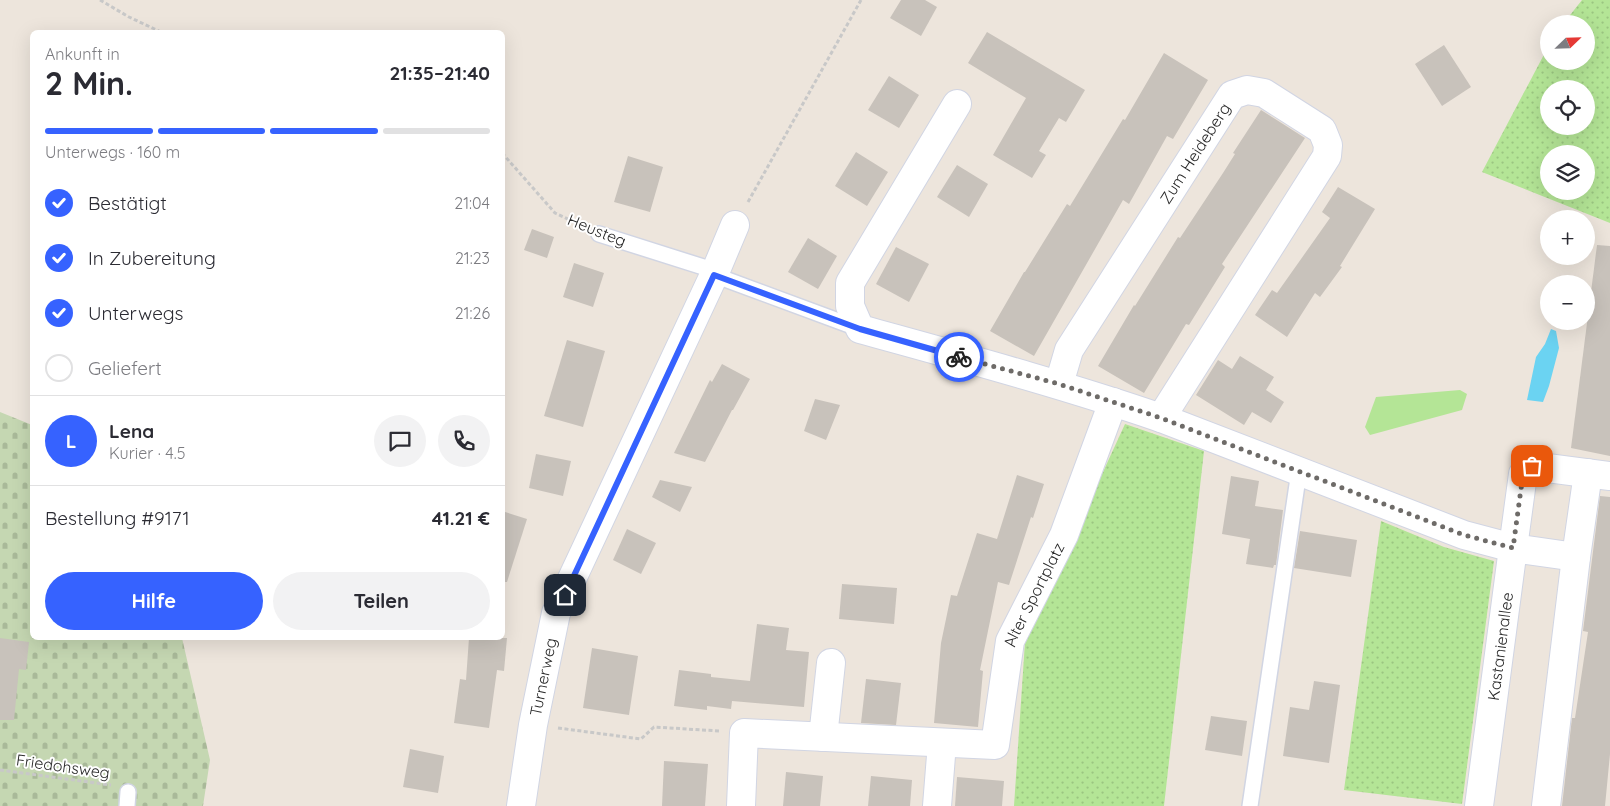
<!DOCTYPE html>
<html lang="de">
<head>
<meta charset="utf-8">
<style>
	:root { --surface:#fff; --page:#f2f2f3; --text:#2b2b33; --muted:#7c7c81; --line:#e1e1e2; --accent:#3662ff }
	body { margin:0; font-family:Quicksand,sans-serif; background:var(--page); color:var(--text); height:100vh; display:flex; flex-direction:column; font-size:19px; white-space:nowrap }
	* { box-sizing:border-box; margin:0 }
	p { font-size:16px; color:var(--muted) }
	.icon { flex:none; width:28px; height:28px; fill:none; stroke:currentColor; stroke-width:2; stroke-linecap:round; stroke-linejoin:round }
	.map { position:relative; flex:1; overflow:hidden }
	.panel { position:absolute; left:30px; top:30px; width:475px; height:610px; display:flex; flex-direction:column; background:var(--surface); border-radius:8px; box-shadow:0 5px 20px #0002 }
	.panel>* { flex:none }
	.needle { width:32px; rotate:67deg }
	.fabs { position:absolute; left:1540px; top:15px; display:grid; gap:10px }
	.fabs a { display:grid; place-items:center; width:55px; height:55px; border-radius:50%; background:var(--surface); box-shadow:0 5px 20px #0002; font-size:25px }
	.pin { position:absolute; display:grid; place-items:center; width:42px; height:42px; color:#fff; margin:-21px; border-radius:10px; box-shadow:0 2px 8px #0006 }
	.courier { position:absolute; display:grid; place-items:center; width:50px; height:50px; margin:-25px; border:4px solid #3662ff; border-radius:50%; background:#fff; color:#222; box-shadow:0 1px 6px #0007 }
	.summary em { font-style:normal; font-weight:700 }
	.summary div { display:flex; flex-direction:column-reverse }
	.summary { display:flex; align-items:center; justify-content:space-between; height:85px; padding:0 15px }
	h1 { font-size:32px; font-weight:700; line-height:38px }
	.bar { display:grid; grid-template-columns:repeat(4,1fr); gap:8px 5px; align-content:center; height:60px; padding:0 15px }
	.bar i { height:6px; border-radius:4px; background:var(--line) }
	.bar .on { background:var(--accent) }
	.bar p { grid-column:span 4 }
	.line { display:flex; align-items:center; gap:12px; padding:0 15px; border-top:1px solid var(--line) }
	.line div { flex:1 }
	.round { display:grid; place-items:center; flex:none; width:52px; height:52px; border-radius:26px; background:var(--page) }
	ol { padding:0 15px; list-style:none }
	li { display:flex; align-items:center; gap:15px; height:55px }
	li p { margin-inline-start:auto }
	li .icon { padding:5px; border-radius:50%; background:var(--accent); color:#fff; stroke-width:4 }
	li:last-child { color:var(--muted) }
	li i { width:28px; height:28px; border:2px solid var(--line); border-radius:50% }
	.action { display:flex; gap:10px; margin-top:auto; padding:10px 15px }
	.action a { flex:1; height:58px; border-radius:30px; background:var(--accent); color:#fff; font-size:20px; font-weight:700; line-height:58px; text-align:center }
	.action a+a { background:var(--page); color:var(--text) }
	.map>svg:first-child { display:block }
	.grass { fill:url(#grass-dots); fill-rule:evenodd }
	.cemetery { fill:url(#cemetery-stones) }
	.park { fill:#b4e596 }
	.water { fill:#6bd3f2 }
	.building { fill:#c8c2bb }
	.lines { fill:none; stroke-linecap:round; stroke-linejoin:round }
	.lane-casing { stroke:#d1d5e3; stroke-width:18 }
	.street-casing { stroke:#d1d5e3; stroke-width:30 }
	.path { stroke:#c8c8c8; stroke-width:3; stroke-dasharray:4 2.5; stroke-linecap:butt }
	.lane { stroke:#fff; stroke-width:15 }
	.street { stroke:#fff; stroke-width:28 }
	.done { stroke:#6e6b68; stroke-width:5; stroke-dasharray:0 9 }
	.route { stroke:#3662ff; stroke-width:6 }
	.labels { text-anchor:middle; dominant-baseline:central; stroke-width:4; stroke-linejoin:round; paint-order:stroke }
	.street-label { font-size:16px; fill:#2a2a2a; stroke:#fff }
</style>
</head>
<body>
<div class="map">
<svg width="1610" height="806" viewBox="0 0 1610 806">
	<defs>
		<pattern id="grass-dots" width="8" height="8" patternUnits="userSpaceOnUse" patternTransform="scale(1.25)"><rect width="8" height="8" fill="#b4e596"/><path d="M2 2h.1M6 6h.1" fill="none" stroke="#9bc581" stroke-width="1.8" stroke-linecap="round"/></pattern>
		<pattern id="cemetery-stones" width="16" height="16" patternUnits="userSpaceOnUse" patternTransform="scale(1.25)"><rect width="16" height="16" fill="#c5d7b2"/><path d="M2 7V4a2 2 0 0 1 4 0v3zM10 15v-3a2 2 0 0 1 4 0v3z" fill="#a9b999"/></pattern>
	</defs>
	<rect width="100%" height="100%" fill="#ede5dc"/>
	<g class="grass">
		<path d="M1582,0H1610V223L1482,172L1549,45V61H1586V24H1563ZM1549,89H1586V126H1549ZM1549,154H1586V191H1549Z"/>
		<polygon points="1125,424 1204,451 1164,806 1014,806 1025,642"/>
		<polygon points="1381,521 1444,547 1494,561 1462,804 1344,790"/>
	</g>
	<polygon class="cemetery" points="0,412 32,425 32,638 182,638 210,760 203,806 0,806"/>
	<polygon class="park" points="1460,390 1467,394 1462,410 1370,435 1365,427 1376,397"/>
	<polygon class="water" points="1551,329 1556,331 1559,348 1549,386 1543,402 1527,400 1536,357 1545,344"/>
	<g class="building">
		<polygon points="901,0 925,0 937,7 921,36 890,18"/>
		<polygon points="987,32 1085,90 1066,122 1059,118 1039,151 1046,155 1032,178 993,155 1026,98 968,63"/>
		<polygon points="1444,45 1471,87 1442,106 1415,64"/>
		<polygon points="1164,53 1208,80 1173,139 1167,136 1129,204 1123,200 1034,356 990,331 1024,272 1025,272 1067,204 1070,206 1123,119 1125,120"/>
		<polygon points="889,76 919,95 899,128 868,110"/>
		<polygon points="1261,110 1305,138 1222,264 1225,267 1189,325 1186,324 1144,393 1098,366 1134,305 1135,306 1178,237 1180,238 1223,173 1235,154 1233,153"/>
		<polygon points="856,152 888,172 867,206 835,186"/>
		<polygon points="628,156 663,167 650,212 614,202"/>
		<polygon points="957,165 988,184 969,217 937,197"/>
		<polygon points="1338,187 1375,209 1340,266 1342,267 1320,297 1315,293 1287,337 1255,315 1272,290 1277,293 1330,218 1322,212"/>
		<polygon points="532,229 554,237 547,258 524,250"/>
		<polygon points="808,238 837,256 818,289 788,272"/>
		<polygon points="1597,245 1610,246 1610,456 1571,448"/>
		<polygon points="896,247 929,264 909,302 876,284"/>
		<polygon points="574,263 604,273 593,307 563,297"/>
		<polygon points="567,340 605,351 583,427 544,416"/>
		<polygon points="1240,356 1274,377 1266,390 1284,402 1271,423 1252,412 1244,425 1196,395 1218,360 1232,369"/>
		<polygon points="722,364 750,379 733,410 732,410 705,462 674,453 710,380 712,382"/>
		<polygon points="815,399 840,405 826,440 804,431"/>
		<polygon points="536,454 571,461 563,496 529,488"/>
		<polygon points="1017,475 1044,484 1033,518 1031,517 1009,585 998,582 980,670 983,671 978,727 934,723 941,643 951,595 957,596 977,533 997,539"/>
		<polygon points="1231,476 1259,481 1255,506 1283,510 1276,565 1274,565 1273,568 1246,564 1250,539 1222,534"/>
		<polygon points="660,480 692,487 680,512 652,497"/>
		<polygon points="1600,496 1610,497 1610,754 1605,806 1562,806 1572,718 1575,718 1588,632 1583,631"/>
		<polygon points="502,511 527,519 507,582 502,582"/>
		<polygon points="627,529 656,543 641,574 613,560"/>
		<polygon points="1300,531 1357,540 1351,577 1294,568"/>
		<polygon points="842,584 897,588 894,624 839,619"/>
		<polygon points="757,624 789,628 786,650 809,652 804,707 732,701 731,709 707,706 707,710 674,706 679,670 711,674 711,677 750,681"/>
		<polygon points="0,638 29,642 26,670 19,669 14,720 0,720"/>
		<polygon points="469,638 507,638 504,671 497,670 489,728 454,723 460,679 466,680"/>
		<polygon points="592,648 638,656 629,715 583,708"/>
		<polygon points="866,679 901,683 896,725 861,723"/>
		<polygon points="1314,681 1340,685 1329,763 1283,756 1290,707 1309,710"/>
		<polygon points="1211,716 1247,721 1242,756 1205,750"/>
		<polygon points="410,749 444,756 438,793 403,787"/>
		<polygon points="664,761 708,764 705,806 662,806"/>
		<polygon points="786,772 823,776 820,806 783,806"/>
		<polygon points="871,776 912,780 910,806 868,806"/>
		<polygon points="957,777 1004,781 1002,806 955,806"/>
	</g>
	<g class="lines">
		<g class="lane-casing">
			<g id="lane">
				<polyline points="599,234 716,271"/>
				<polyline points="714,275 860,329"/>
				<polyline points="127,806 128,792"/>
				<polyline points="1250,806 1299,471"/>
			</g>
		</g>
		<g class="street-casing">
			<g id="street">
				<path d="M957,104L850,283V306L860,329C961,357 1062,384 1161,418L1464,535L1513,548L1523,474L1532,466L1610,476"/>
				<path id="s1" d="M1059,384L1069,350L1232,95L1247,90L1264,93L1322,130L1328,145L1327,156L1161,418"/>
				<polyline points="823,737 831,663"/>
				<path id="s2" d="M521,806L533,725L556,613L714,275L735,225"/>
				<path id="s3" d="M741,806L744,733L995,745L1010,641L1064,535L1113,402"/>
				<polyline points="937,806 942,743"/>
				<path id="s4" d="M1479,806L1513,548L1576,557"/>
				<polyline points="1546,806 1576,557 1588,473"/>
			</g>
		</g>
		<g class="path">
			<polyline points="100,0 129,17 161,32"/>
			<polyline points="502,153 555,213 583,226"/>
			<polyline points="748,202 861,0"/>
			<polyline points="558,728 641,739 654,727 719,731"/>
			<polyline points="0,770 111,785"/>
		</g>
		<use href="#lane" class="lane"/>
		<use href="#street" class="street"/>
	</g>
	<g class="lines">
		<polyline class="done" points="959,357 1059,384 1161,418 1464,535 1513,548 1523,474 1532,466"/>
		<polyline class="route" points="565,595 714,275 860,329 959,357"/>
	</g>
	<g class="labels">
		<g class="street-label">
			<text stroke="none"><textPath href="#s1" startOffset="269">Zum Heideberg</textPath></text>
			<text transform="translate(597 230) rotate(22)">Heusteg</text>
			<text stroke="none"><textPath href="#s3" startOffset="481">Alter Sportplatz</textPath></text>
			<text stroke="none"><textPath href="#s4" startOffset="161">Kastanienallee</textPath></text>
			<text stroke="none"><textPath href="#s2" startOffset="131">Turnerweg</textPath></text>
			<text transform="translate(63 766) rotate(8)">Friedohsweg</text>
		</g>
	</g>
</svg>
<div class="fabs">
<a><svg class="needle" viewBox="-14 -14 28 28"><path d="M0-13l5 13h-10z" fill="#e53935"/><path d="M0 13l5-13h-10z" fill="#7c7c81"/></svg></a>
<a><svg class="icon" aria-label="locate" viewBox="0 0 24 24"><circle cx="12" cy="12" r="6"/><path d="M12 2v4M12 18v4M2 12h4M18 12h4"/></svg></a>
<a><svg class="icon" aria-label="layers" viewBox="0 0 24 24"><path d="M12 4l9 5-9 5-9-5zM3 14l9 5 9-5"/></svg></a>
<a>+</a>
<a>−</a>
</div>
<div class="pin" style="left:1532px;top:466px;background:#ea580c"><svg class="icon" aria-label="bag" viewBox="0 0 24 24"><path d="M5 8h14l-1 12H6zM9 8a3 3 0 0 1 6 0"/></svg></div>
<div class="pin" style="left:565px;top:595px;background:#1f2937"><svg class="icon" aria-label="home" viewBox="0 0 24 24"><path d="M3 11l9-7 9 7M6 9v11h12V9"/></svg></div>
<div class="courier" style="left:959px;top:357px"><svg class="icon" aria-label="bike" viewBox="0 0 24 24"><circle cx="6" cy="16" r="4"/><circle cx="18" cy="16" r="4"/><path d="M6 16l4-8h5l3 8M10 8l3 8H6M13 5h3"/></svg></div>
<section class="panel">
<div class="summary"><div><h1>2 Min.</h1><p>Ankunft in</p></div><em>21:35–21:40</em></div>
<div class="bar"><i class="on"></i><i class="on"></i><i class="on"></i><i></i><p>Unterwegs · 160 m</p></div>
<ol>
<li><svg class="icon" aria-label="check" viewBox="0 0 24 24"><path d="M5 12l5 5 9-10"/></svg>Bestätigt<p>21:04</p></li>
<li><svg class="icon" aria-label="check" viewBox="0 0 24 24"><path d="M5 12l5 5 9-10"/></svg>In Zubereitung<p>21:23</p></li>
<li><svg class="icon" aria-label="check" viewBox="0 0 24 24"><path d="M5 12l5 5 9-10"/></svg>Unterwegs<p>21:26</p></li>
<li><i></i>Geliefert</li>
</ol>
<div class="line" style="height:90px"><b class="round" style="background:var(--accent);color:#fff">L</b><div><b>Lena</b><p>Kurier · 4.5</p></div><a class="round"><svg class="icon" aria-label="chat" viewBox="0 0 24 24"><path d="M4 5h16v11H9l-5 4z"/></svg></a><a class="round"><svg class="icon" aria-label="phone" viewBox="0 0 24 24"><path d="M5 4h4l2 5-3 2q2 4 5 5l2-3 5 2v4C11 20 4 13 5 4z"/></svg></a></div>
<div class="line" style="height:65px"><div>Bestellung #9171</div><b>41.21 €</b></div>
<div class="action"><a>Hilfe</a><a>Teilen</a></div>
</section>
</div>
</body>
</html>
